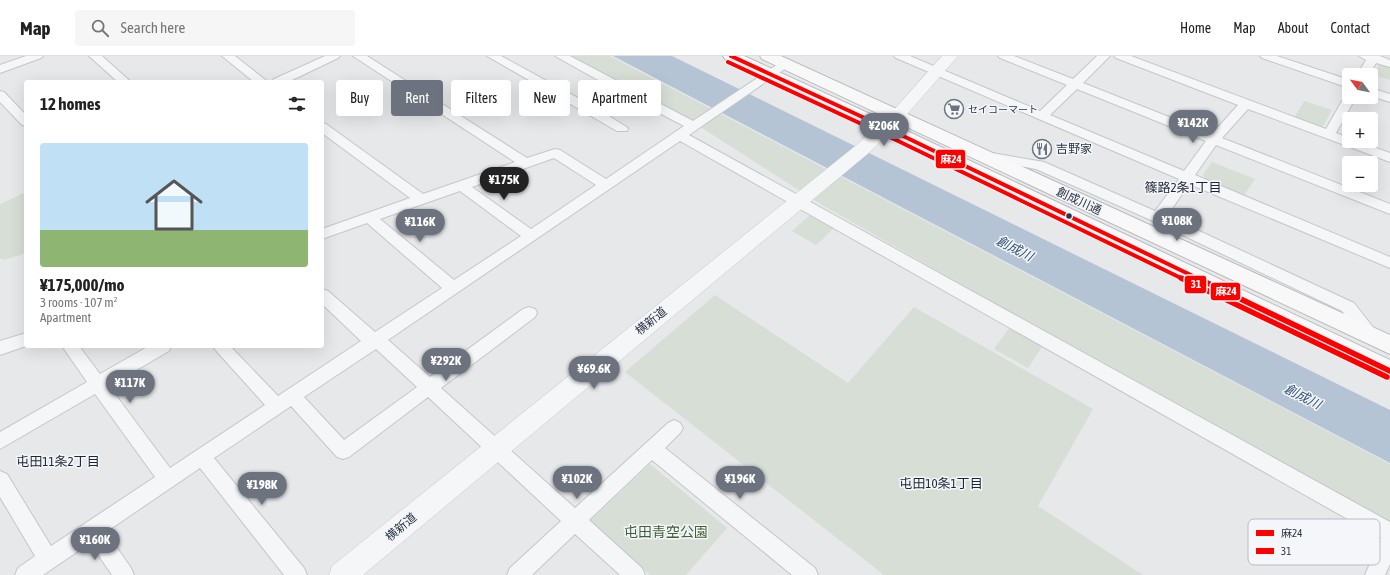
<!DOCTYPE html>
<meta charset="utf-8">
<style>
:root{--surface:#fff;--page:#f6f6f6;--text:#222;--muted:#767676;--line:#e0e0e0;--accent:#6c737f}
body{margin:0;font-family:"Asap Condensed","Noto Sans JP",sans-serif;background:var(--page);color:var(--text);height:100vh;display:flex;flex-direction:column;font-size:15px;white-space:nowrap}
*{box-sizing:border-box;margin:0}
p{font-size:13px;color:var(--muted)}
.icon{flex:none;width:22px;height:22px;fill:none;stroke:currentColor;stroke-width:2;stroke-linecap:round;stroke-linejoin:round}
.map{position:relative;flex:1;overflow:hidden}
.side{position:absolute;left:24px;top:24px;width:300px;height:268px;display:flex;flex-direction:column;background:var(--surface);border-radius:4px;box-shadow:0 4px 16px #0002}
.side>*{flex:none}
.guide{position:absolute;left:336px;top:24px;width:380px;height:36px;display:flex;gap:8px}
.needle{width:26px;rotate:302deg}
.controls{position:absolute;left:1342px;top:12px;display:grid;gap:8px}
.controls a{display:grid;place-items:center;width:36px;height:36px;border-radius:4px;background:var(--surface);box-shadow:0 4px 16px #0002;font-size:20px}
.price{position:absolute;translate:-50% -34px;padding:0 9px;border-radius:14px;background:var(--accent);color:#fff;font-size:13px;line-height:26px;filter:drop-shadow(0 1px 2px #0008)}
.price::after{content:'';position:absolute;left:50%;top:24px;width:12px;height:9px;margin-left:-6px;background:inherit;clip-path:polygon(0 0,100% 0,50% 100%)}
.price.selected{background:#222;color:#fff}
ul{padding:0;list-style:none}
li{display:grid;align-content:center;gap:8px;height:212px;padding:0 16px}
li span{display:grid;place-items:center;height:124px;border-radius:4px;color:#555}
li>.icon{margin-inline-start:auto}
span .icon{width:72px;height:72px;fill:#fffc;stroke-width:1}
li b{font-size:17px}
h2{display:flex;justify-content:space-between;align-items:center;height:48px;padding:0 16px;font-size:17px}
.pill{padding:0 14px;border-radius:4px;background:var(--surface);box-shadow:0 4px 16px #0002;font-size:14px;line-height:36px}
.pill.selected{background:var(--accent);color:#fff}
header{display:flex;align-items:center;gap:24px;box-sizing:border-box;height:56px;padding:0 20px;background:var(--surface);border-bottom:1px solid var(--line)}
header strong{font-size:19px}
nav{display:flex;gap:22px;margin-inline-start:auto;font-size:14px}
.search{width:280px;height:36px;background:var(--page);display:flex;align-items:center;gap:10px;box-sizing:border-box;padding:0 14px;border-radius:4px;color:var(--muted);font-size:15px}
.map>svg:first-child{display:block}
.green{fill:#d6ded6}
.water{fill:#b4c4d5}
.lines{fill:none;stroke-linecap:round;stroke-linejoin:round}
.minor-casing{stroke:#c4c6c8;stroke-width:2}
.tertiary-casing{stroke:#c4c6c8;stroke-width:1}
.trunk-casing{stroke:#b8bbbf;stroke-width:2}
.minor{fill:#f5f6f7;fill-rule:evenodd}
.tertiary{fill:#f5f6f7;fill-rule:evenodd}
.trunk{fill:#f8f8f8;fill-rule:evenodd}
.bus-1-far1-casing{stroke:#f4f6f9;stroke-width:6}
.bus-1-casing{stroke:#f4f6f9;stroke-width:8}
.bus-2-far1-casing{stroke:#f4f6f9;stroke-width:6}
.bus-2-casing{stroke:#f4f6f9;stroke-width:8}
.bus-1-far1{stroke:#f00;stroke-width:4}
.bus-1{stroke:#f00;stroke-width:5.5}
.bus-2-far1{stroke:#f00;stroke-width:4}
.bus-2{stroke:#f00;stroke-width:5.5}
.bus-dot{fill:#2b3445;stroke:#f4f6f9;stroke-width:1.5}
.labels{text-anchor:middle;stroke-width:3;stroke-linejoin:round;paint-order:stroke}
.far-poi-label{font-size:10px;fill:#2b3445;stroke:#f4f6f9;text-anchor:start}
.poi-label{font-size:12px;fill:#2b3445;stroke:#f4f6f9;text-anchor:start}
.street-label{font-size:12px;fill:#2b3445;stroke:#f4f6f9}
.neighbourhood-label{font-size:13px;fill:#1d2536;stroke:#f4f6f9}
.water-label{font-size:13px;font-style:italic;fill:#34527a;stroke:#f4f6f9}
.near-park-label{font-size:14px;fill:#3f6138;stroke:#f4f6f9}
.key{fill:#f4f6f9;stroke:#b8bcc3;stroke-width:1}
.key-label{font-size:11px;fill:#2b3445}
.line-badge{stroke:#f4f6f9;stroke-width:1.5}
.badge-label{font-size:11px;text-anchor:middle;font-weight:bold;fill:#fff}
</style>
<header>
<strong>Map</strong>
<div class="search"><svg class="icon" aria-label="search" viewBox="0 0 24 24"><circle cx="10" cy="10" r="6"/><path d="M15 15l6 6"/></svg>Search here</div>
<nav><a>Home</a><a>Map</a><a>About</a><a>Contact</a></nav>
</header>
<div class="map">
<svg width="1390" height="519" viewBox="0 0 1390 519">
<rect width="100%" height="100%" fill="#e6e8ea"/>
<path class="green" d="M569,0h41l780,408v60l-348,-194 -220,-125 -120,-77z
M1379,9l11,2v13l-17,-5z
M1304,45l28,9 -9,16 -5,1 -24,-9z
M1212,106l43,17 -11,16 -38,-16 -3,-4z
M26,136v61l-22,7 -4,-2v-54z
M810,159l24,13 -18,17 -24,-14z
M715,239l133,88 66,-76 179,102 -55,97 105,69h-259l-259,-203z
M1010,271l33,18 -15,23 -34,-19z
M650,408l77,64 -41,47h-36l-60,-54z"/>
<path class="water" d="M613,0h59l718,354v53z"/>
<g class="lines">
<g class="minor-casing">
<path id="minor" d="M26,0h17l-2,2 -41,15v-8z
M89,0h13l29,26h-13z
M222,0h13l33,26h-14z
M325,0h15l-2,2 -50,24h-16l2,-3z
M353,0h14l160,102 28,-9 5,1 46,29 78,-53 -61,-32 -25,15 30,19 -1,3h-10l-130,-75h14l88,48 25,-15 -59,-33h15l123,65 88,-59h8l2,2 -2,2 -100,69 701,387v42l-5,11h-20l16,-37 -701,-397 -292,199 42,37 93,-68 6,-2 6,2 2,4 -2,4 -94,71 134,120 93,-85 6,-3 6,3 3,5 -3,5 -15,15 150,120 3,7h-26l-140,-115 -63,60 53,48 3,7h-25l-45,-41 -43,41h-25l3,-7 51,-47 -133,-124 -79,60 -6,2 -6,-2 -46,-51 -77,52 90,110 3,7h-23l-84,-107 -94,64 25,36 3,7h-22l-22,-32 -47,32h-28l3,-7 17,-12 -35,-59v-26l7,3 44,72 104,-69 -60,-83 -95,55v-17l87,-50 -25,-36h17l21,28 49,-28h22l-2,5 -60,35 61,82 95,-63 -53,-59h18l48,50 83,-55 -39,-37v-15l6,2 47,41 67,-44 -75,-65 -45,16v-10l88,-31 -88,-65v-10l4,1 97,70 92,-32zM554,102l42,27 -65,44 -59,-42zM460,135l61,45 -67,44 -74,-61zM376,293l41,38 -73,53 -40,-43z
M894,0h16l130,55 27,-26 -67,-27 -2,-2h16l59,23 24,-23h13l-27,27 129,51 26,-29 -122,-47 -2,-2h17l195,73 20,-35h3v3h7l-20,36 13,5v3h8l33,12v9l-142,-53 -26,29 168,66v10l-174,-69 -21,30 195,82v11l-201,-84 -22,32 187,87 22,28 2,5 -2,5 -6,1 -6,-1 -22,-30 -189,-90 -117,-52 -55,-10 -2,-3 2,-3 5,-1 58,10 111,49 24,-32 -283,-121zM1077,33l129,52 -22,30 -134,-56z
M1260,0h17l72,24v8l-87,-30z
M1359,0h21l10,4v7l-14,-4 -7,12h-12l9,-15z
M1371,32l19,6v8l-19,-6z
M0,35l4,1 22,23v11l-4,-1 -22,-23z
M26,277v13l-26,9v-14z"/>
</g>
<g class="tertiary-casing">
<path id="tertiary" d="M942,0h16l-55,63 -32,32 -508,424h-34l3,-9 527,-423 32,-30z"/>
</g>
<g class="trunk-casing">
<path id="trunk" d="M723,0h21l161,74 485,230v20l-497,-242 -168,-79z
M760,0h21l609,279v19l-628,-295z"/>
</g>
<use href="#minor" class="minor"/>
<use href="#tertiary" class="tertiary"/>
<use href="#trunk" class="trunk"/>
<g class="bus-1-far1-casing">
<path id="bus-1-far1" d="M731,0l168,78 300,145"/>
</g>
<g class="bus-1-casing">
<path id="bus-1" d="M1197,222l193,93"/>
</g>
<g class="bus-2-far1-casing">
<path id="bus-2-far1" d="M728,6l168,78 287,139"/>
</g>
<g class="bus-2-casing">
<path id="bus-2" d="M1181,222l206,99"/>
</g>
<use href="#bus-1-far1" class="bus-1-far1"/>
<use href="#bus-1" class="bus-1"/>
<use href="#bus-2-far1" class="bus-2-far1"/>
<use href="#bus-2" class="bus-2"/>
</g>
<defs>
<g id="supermarket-ring" transform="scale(1)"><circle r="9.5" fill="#f4f6f9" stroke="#6c737f" stroke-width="1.5"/><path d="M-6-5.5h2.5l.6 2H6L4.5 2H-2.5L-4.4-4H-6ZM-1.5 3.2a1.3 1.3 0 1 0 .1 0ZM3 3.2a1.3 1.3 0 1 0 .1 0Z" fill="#6c737f"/></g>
<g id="restaurant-ring" transform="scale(1)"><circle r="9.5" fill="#f4f6f9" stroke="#6c737f" stroke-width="1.5"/><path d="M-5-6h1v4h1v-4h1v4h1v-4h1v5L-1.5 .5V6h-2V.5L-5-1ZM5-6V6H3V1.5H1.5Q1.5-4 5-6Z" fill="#6c737f"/></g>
</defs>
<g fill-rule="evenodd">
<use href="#supermarket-ring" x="954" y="53"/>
<use href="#restaurant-ring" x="1042" y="93"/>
</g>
<circle class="bus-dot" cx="1069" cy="160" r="3.5"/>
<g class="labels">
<g class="far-poi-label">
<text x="968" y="57">セイコーマート</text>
</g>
<g class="poi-label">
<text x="1056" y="97">吉野家</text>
</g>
<g class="street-label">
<text transform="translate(1079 145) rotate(25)" y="4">創成川通</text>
<text transform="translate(651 265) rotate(-39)" y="4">横新道</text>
<text transform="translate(401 471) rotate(-40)" y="4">横新道</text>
</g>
<g class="neighbourhood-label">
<text x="1183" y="136">篠路2条1丁目</text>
<text x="58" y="410">屯田11条2丁目</text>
<text x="941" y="432">屯田10条1丁目</text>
</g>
<g class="water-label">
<text transform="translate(1015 192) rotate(27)" y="5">創成川</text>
<text transform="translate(1303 340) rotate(27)" y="5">創成川</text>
</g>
<g class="near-park-label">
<text x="666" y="481">屯田青空公園</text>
</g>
</g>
<rect x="1248" y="463" width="132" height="46" rx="6" class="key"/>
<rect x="1256" y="474" width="18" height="6" fill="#f00"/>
<rect x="1256" y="492" width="18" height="6" fill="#f00"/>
<g class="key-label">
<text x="1281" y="481">麻24</text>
<text x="1281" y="499">31</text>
</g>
<g class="line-badge">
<rect x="935" y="93" width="31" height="20" rx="4" fill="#f00"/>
<rect x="1184" y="219" width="23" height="19" rx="4" fill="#f00"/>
<rect x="1210" y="226" width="31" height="19" rx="4" fill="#f00"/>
</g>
<g class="badge-label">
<text x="951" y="107">麻24</text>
<text x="1196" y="232">31</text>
<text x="1226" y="239">麻24</text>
</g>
</svg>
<div class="controls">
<a><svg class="needle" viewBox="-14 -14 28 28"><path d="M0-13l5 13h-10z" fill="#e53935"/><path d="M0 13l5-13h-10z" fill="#767676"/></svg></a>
<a>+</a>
<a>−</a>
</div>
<b class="price" style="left:1193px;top:88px">¥142K</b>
<b class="price" style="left:884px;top:91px">¥206K</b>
<b class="price selected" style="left:504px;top:145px">¥175K</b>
<b class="price" style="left:1177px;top:186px">¥108K</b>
<b class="price" style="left:420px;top:187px">¥116K</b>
<b class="price" style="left:446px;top:326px">¥292K</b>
<b class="price" style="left:594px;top:334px">¥69.6K</b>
<b class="price" style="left:130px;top:348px">¥117K</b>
<b class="price" style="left:577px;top:444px">¥102K</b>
<b class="price" style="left:740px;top:444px">¥196K</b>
<b class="price" style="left:262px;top:450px">¥198K</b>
<b class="price" style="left:95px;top:505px">¥160K</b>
<div class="guide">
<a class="pill">Buy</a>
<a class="pill selected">Rent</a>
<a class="pill">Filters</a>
<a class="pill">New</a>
<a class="pill">Apartment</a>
</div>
<section class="side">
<h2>12 homes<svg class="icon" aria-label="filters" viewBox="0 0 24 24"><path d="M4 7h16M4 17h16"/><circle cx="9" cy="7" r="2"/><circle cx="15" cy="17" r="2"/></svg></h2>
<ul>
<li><span style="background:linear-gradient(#bfe0f5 70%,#8fb573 0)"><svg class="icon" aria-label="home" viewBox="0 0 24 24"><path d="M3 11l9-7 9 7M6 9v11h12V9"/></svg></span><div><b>¥175,000/mo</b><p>3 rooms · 107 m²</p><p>Apartment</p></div></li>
</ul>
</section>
</div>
